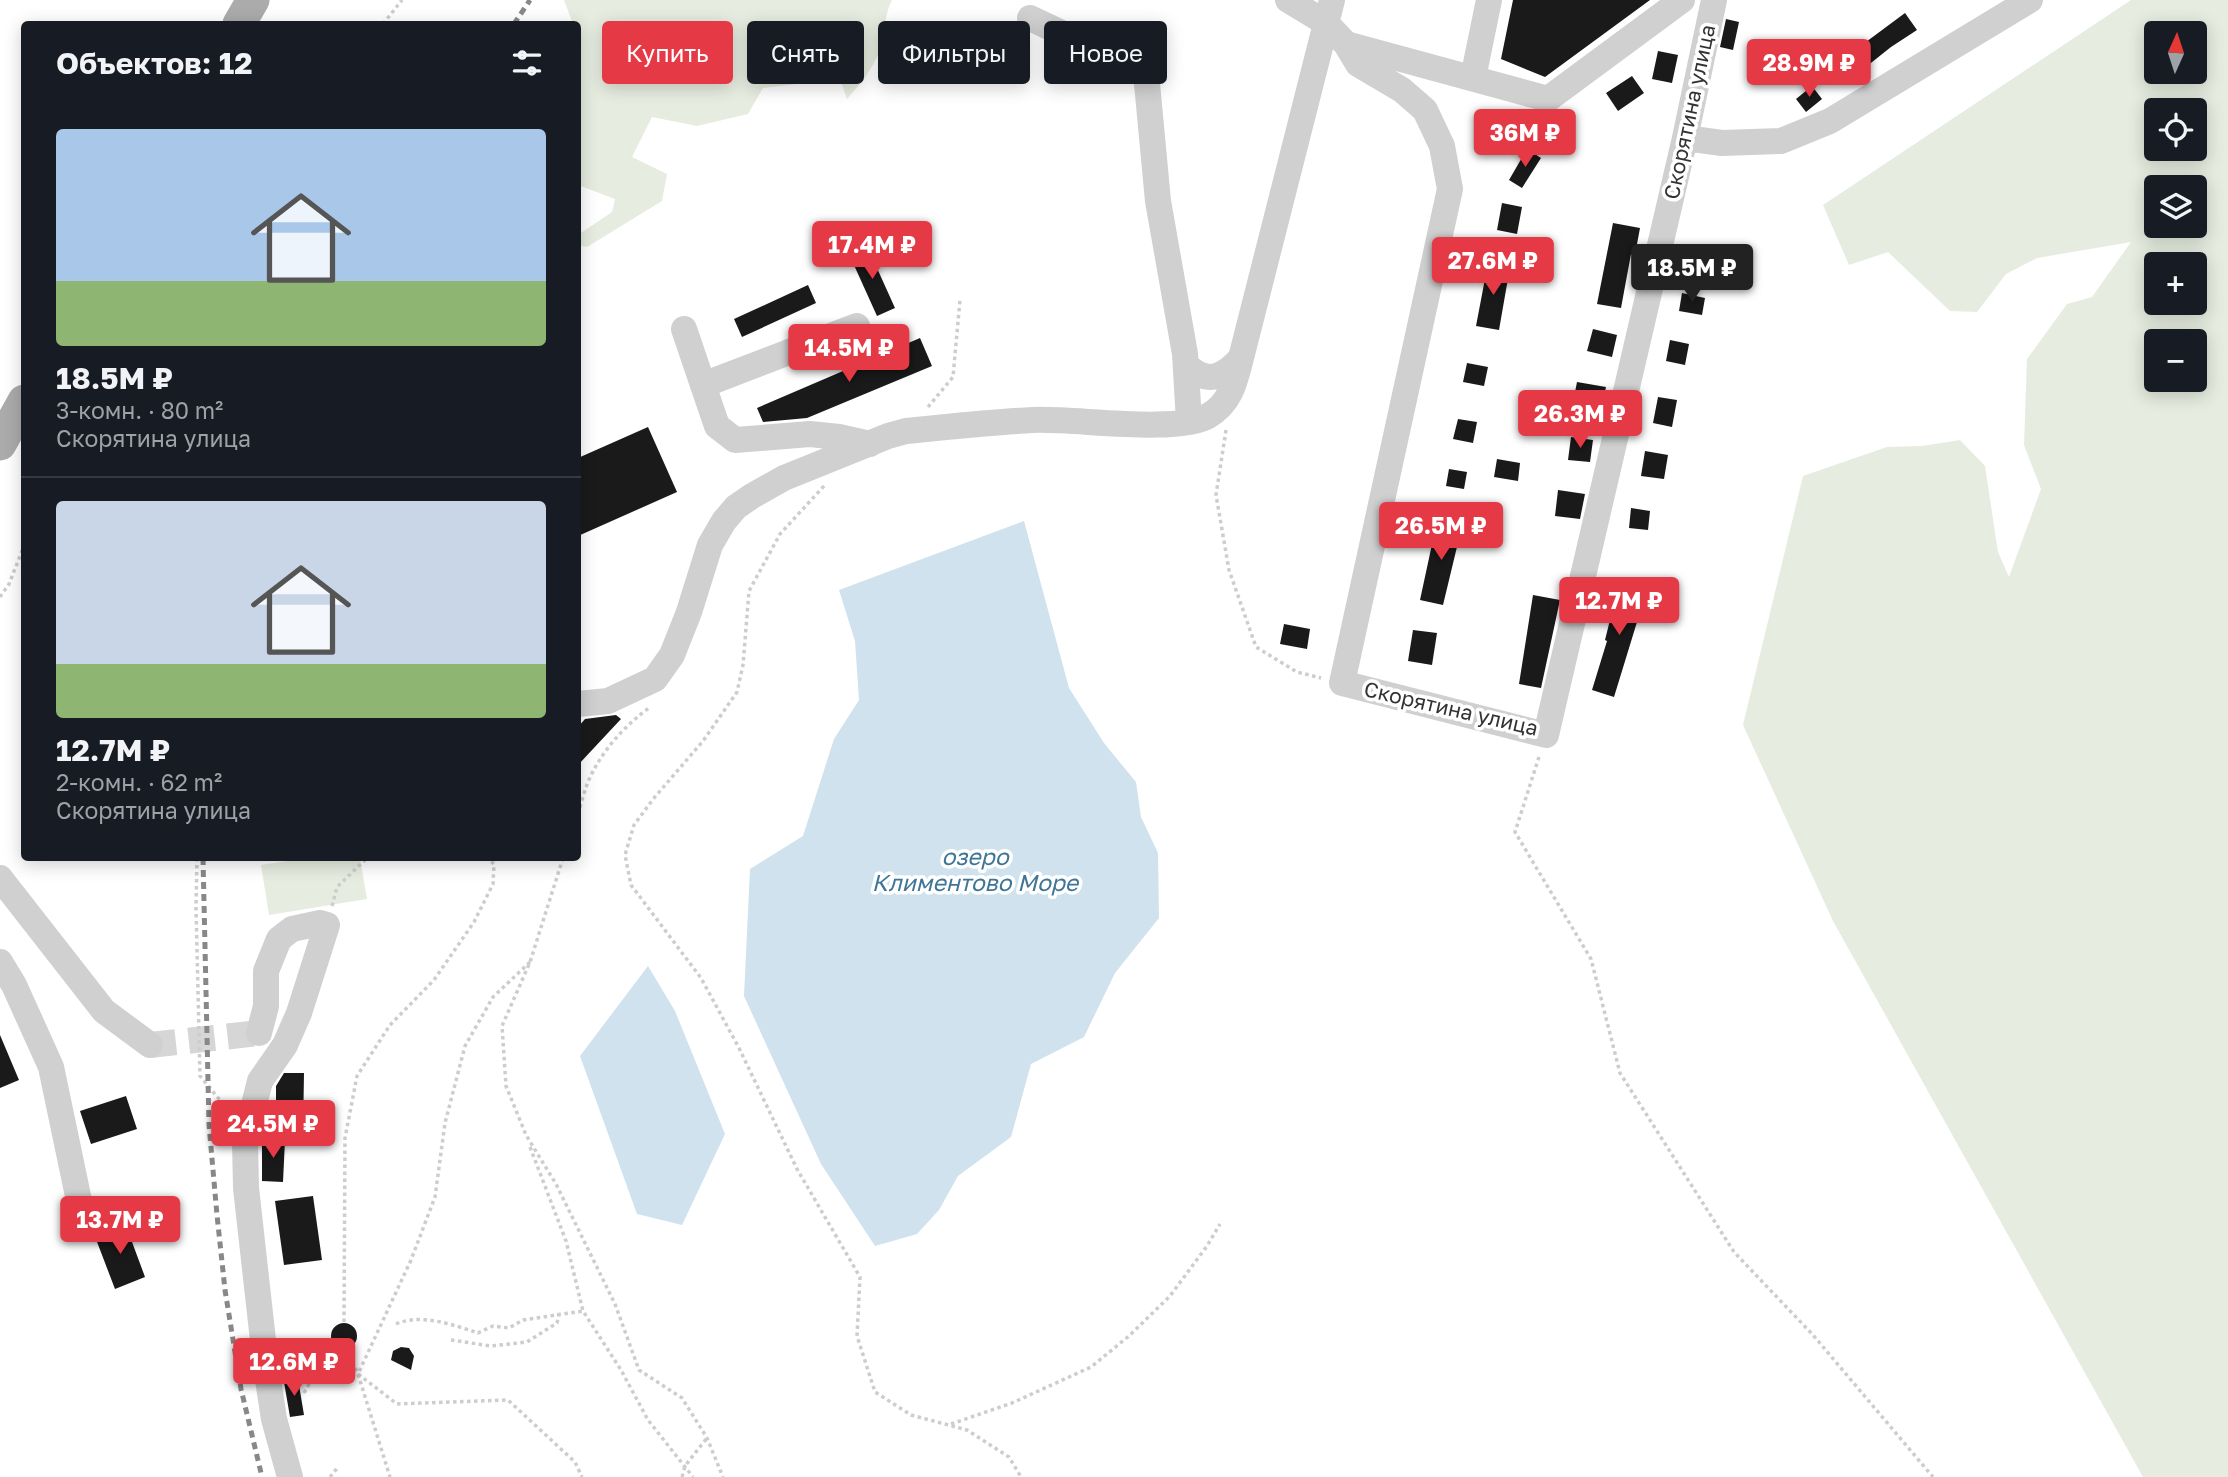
<!DOCTYPE html>
<html lang="ru">
<meta charset="utf-8">
<style>
:root{--surface:#171b24;--page:#20242c;--text:#f1f3f6;--muted:#9ea1a6;--line:#363941;--accent:#e63946}
body{margin:0;font-family:"Golos Text",sans-serif;background:var(--page);color:var(--text);height:100vh;display:flex;flex-direction:column;font-size:26px;white-space:nowrap}
*{box-sizing:border-box;margin:0}
p{font-size:23px;color:var(--muted)}
.icon{flex:none;width:38px;height:38px;fill:none;stroke:currentColor;stroke-width:2;stroke-linecap:round;stroke-linejoin:round}
.map{position:relative;flex:1;overflow:hidden}
.details{position:absolute;left:21px;top:21px;width:560px;height:840px;display:flex;flex-direction:column;background:var(--surface);border-radius:7px;box-shadow:0 4px 18px #0003}
.details>*{flex:none}
.top-card{position:absolute;left:602px;top:21px;width:665px;height:63px;display:flex;gap:14px}
.needle{width:46px;rotate:3deg}
.fabs{position:absolute;left:2144px;top:21px;display:grid;gap:14px}
.fabs a{display:grid;place-items:center;width:63px;height:63px;border-radius:7px;background:var(--surface);box-shadow:0 4px 18px #0003;font-size:35px}
.price{position:absolute;translate:-50% -60px;padding:0 16px;border-radius:7px;background:var(--accent);color:#fff;font-size:23px;line-height:46px;filter:drop-shadow(0 2px 4px #0008)}
.price::after{content:'';position:absolute;left:50%;top:42px;width:21px;height:16px;margin-left:-10px;background:inherit;clip-path:polygon(0 0,100% 0,50% 100%)}
.price.selected{background:#222;color:#fff}
ul{padding:0;list-style:none}
li{display:grid;align-content:center;gap:14px;height:371px;padding:0 35px}
li+li{border-top:2px solid var(--line)}
li span{display:grid;place-items:center;height:217px;border-radius:7px;color:#555}
li>.icon{margin-inline-start:auto}
span .icon{width:126px;height:126px;fill:#fffc;stroke-width:1}
li b{font-size:30px}
h2{display:flex;justify-content:space-between;align-items:center;height:84px;padding:0 35px;font-size:30px}
.pill{padding:0 24px;border-radius:7px;background:var(--surface);box-shadow:0 4px 18px #0003;font-size:24px;line-height:63px}
.pill.selected{background:var(--accent);color:#fff}
.map>svg:first-child{display:block}
.green{fill:#e6ecdf;fill-rule:evenodd}
.water{fill:#cfe2ee}
.building{fill:#1a1a1a}
.lines{fill:none;stroke-linecap:round;stroke-linejoin:round}
.minor-tunnel{stroke:#d6d6d6;stroke-width:26;stroke-dasharray:26 13;stroke-linecap:butt}
.path{stroke:#cdcdcd;stroke-width:3.5;stroke-dasharray:3.5 3.5;stroke-linecap:butt}
.minor{stroke:#d0d0d0;stroke-width:26}
.major{stroke:#ababab;stroke-width:33}
.rail{stroke:#888;stroke-width:5;stroke-dasharray:7 5;stroke-linecap:butt}
.labels{text-anchor:middle;stroke-width:7;stroke-linejoin:round;paint-order:stroke}
.street-label{font-size:21px;fill:#333;stroke:#fff}
.water-label{font-size:23px;font-style:italic;fill:#3f7597;stroke:#fff}
</style>
<div class="map">
<svg width="2228" height="1477" viewBox="0 0 2228 1477">
<rect width="100%" height="100%" fill="#fff"/>
<path class="green" d="M564,0h328c-7,13 -7,28 -10,43 -5,21 -21,40 -35,56l-7,-20 8,-35 -25,-9 -26,8 -1,41 -33,4 -15,26 -51,12 -45,-9 -20,40 35,17 -5,27 -75,46 -9,-2v-10l34,-23 3,-13 -37,-14v-161h-5z
M2131,0h97v1477h-85l-310,-556 -90,-196 60,-249 84,-29 35,-1 38,-6 25,26 13,86 11,25 32,-88 -17,-44 3,-86 40,-55 25,-7 39,-55 -94,16 -31,16 -29,38 -27,-1 -62,-59 -39,13 -26,-60zM2156,33h38v39h-38zM2156,110h38v39h-38zM2156,187h38v39h-38zM2156,264h38v39h-38zM2156,341h38v39h-38z
M308,858h52l7,41 -98,16 -8,-50z"/>
<path class="water" d="M1024,521l45,167 35,55 32,39 5,35 17,36 1,65 -44,55 -31,64 -53,27 -20,73 -53,39 -19,34 -22,24 -42,12 -54,-82 -77,-168 6,-127 53,-33 31,-97 25,-39 -4,-59 -16,-51z
M648,966l27,45 50,123 -43,91 -45,-11 -57,-158z"/>
<path class="building" d="M1513,0h137l-105,77 -44,-18z
M1905,13l12,17 -26,17 -39,31 -13,-16z
M1726,19l13,3 -6,28 -13,-3z
M1658,51l20,4 -6,28 -20,-4z
M1632,76l12,17 -26,18 -12,-18z
M1812,86l10,13 -16,13 -10,-13z
M1527,149l14,9 -19,30 -13,-8z
M1502,203l20,4 -5,27 -20,-4z
M1613,223l27,5 -5,27 -4,-1 -10,54 -24,-4z
M867,246l28,62 -18,8 -28,-62z
M1488,263l22,4 -11,63 -23,-4z
M808,285l8,18 -74,34 -8,-18z
M1682,293l23,5 -3,17 -23,-4z
M1593,329l24,6 -5,22 -25,-6z
M920,338l12,28 -125,52 -44,4 -6,-14z
M1670,340l19,4 -4,21 -19,-4z
M1467,363l21,4 -4,19 -21,-4z
M1577,382l29,5 -4,19 -29,-4z
M1658,397l19,3 -5,27 -19,-4z
M1458,419l19,3 -4,21 -20,-4z
M648,427l29,65 -99,44v-78z
M1571,437l22,3 -3,22 -22,-2z
M1645,451l23,4 -4,24 -23,-3z
M1497,459l23,4 -2,18 -24,-4z
M1449,469l18,3 -3,17 -18,-3z
M1558,490l27,4 -5,25 -25,-3z
M1631,508l19,3 -2,19 -19,-2z
M1437,521l25,5 -19,79 -23,-5z
M1620,580l23,5 -7,37h1l-23,75 -22,-7 15,-49 -2,-1z
M1533,595l27,5 -19,88 -22,-4z
M1284,624l26,5 -3,20 -27,-5z
M1413,630l24,3 -5,32 -24,-4z
M616,715l5,4 -43,46v-38l7,-8z
M0,1035l19,45 -19,8z
M284,1073h20l-1,60h-27v-47z
M126,1096l11,33 -46,15 -11,-33z
M262,1139l23,1 -2,42 -21,-1z
M313,1196l9,64 -38,5 -9,-64z
M125,1223l20,54 -30,12 -21,-55z
M331 1336a13 13 0 1 1 26 0a13 13 0 1 1-26 0Z
M401,1347l8,1 5,8 -3,14 -20,-10 2,-9z
M298,1379l6,36 -14,2 -6,-35z"/>
<g class="lines">
<path class="minor-tunnel" d="M150,1045l109,-12"/>
<path class="path" d="M383,24l19,-24
M928,407l25,-30 7,-77
M1226,430l-10,65 13,75 27,77 41,25 24,6
M824,486l-44,48 -31,57 -6,74 -6,27 -34,49 -49,57 -20,27 -9,30 6,30 70,93 38,70 58,121 63,108 -3,59 18,56 36,23 56,15 42,27 12,20
M0,597l9,-13 15,-38
M1539,757l-24,75 76,127 29,114 114,179 79,83 120,142
M578,814c3,-10 6,-22 10,-32 12,-29 36,-56 61,-74
M197,858l-1,49 4,169 29,35
M563,858l-33,104 -28,64 4,60 20,49 30,49 59,120 24,66 43,28 25,40 16,39
M332,906l5,-19 30,-29
M530,962l-37,35 -28,49 -20,77 -10,74 -24,63 -53,114 39,30 111,-4 67,62 7,15
M530,1147l36,94 17,70 38,59 27,50 45,57
M344,1322l1,-184 12,-62 33,-51 44,-45 40,-58 19,-38 1,-20 -7,-6
M396,1324c25,-11 58,1 82,9l15,-7 16,2 14,-8 60,-9
M451,1340l40,6 36,-4 30,-19 2,-10
M346,1349l12,25 32,103
M304,1393l13,-23h19l14,-9
M951,1424l61,-21 79,-36 38,-31 41,-40 37,-50 13,-22
M330,1477l8,-10
M682,1477l3,-11 22,-28"/>
<path class="minor" d="M1288,0l38,23 20,21 202,55 134,-99
M1030,18l116,55 12,128 27,153 4,68
M1346,44l12,20 44,26 23,20 17,36 8,43 -108,494 204,52 139,-597 29,-138
M1473,78l16,-78
M1685,138l37,5 59,-2 49,-20 200,-121
M857,326l-154,59 14,41 18,14 75,-6 29,3 31,7
M684,329l19,56
M1186,365c21,20 37,13 55,-7
M578,704l30,-3 47,-22 17,-24 17,-43 21,-67 14,-24 12,-14 16,-11 32,-18 104,-42 18,-5c42,-4 85,-9 127,-11 42,-2 142,14 175,-4 23,-13 27,-35 33,-58l91,-358
M0,878l104,133 46,34
M0,962l14,23 37,82 31,148
M259,1033l7,-27v-35l13,-32 13,-10 28,-6 7,2 -28,88 -14,32 -25,36 -15,60 1,47 20,179 8,52 16,58"/>
<path class="major" d="M239,24l14,-24
M0,444l24,-43"/>
<path class="rail" d="M514,24l16,-24
M203,858l6,267 8,90 8,75 16,99 21,88"/>
</g>
<g class="labels">
<g class="street-label">
<text transform="translate(1690 112) rotate(-78)" y="7">Скорятина улица</text>
<text transform="translate(1451 709) rotate(13)" y="7">Скорятина улица</text>
</g>
<g class="water-label">
<text x="975" y="865">озеро<tspan x="975" dy="26">Климентово Море</tspan></text>
</g>
</g>
</svg>
<div class="fabs">
<a><svg class="needle" viewBox="-14 -14 28 28"><path d="M0-13l5 13h-10z" fill="#e53935"/><path d="M0 13l5-13h-10z" fill="#9ea1a6"/></svg></a>
<a><svg class="icon" aria-label="locate" viewBox="0 0 24 24"><circle cx="12" cy="12" r="6"/><path d="M12 2v4M12 18v4M2 12h4M18 12h4"/></svg></a>
<a><svg class="icon" aria-label="layers" viewBox="0 0 24 24"><path d="M12 4l9 5-9 5-9-5zM3 14l9 5 9-5"/></svg></a>
<a>+</a>
<a>−</a>
</div>
<b class="price" style="left:1809px;top:99px">28.9M ₽</b>
<b class="price" style="left:1525px;top:169px">36M ₽</b>
<b class="price" style="left:872px;top:281px">17.4M ₽</b>
<b class="price" style="left:1493px;top:297px">27.6M ₽</b>
<b class="price selected" style="left:1692px;top:304px">18.5M ₽</b>
<b class="price" style="left:849px;top:384px">14.5M ₽</b>
<b class="price" style="left:1580px;top:450px">26.3M ₽</b>
<b class="price" style="left:1441px;top:562px">26.5M ₽</b>
<b class="price" style="left:1619px;top:637px">12.7M ₽</b>
<b class="price" style="left:273px;top:1160px">24.5M ₽</b>
<b class="price" style="left:120px;top:1256px">13.7M ₽</b>
<b class="price" style="left:294px;top:1398px">12.6M ₽</b>
<div class="top-card">
<a class="pill selected">Купить</a>
<a class="pill">Снять</a>
<a class="pill">Фильтры</a>
<a class="pill">Новое</a>
</div>
<section class="details">
<h2>Объектов: 12<svg class="icon" aria-label="filters" viewBox="0 0 24 24"><path d="M4 7h16M4 17h16"/><circle cx="9" cy="7" r="2"/><circle cx="15" cy="17" r="2"/></svg></h2>
<ul>
<li><span style="background:linear-gradient(#a9c7e8 70%,#8fb573 0)"><svg class="icon" aria-label="home" viewBox="0 0 24 24"><path d="M3 11l9-7 9 7M6 9v11h12V9"/></svg></span><div><b>18.5M ₽</b><p>3-комн. · 80 m²</p><p>Скорятина улица</p></div></li>
<li><span style="background:linear-gradient(#c9d6e8 75%,#8fb573 0)"><svg class="icon" aria-label="home" viewBox="0 0 24 24"><path d="M3 11l9-7 9 7M6 9v11h12V9"/></svg></span><div><b>12.7M ₽</b><p>2-комн. · 62 m²</p><p>Скорятина улица</p></div></li>
</ul>
</section>
</div>
